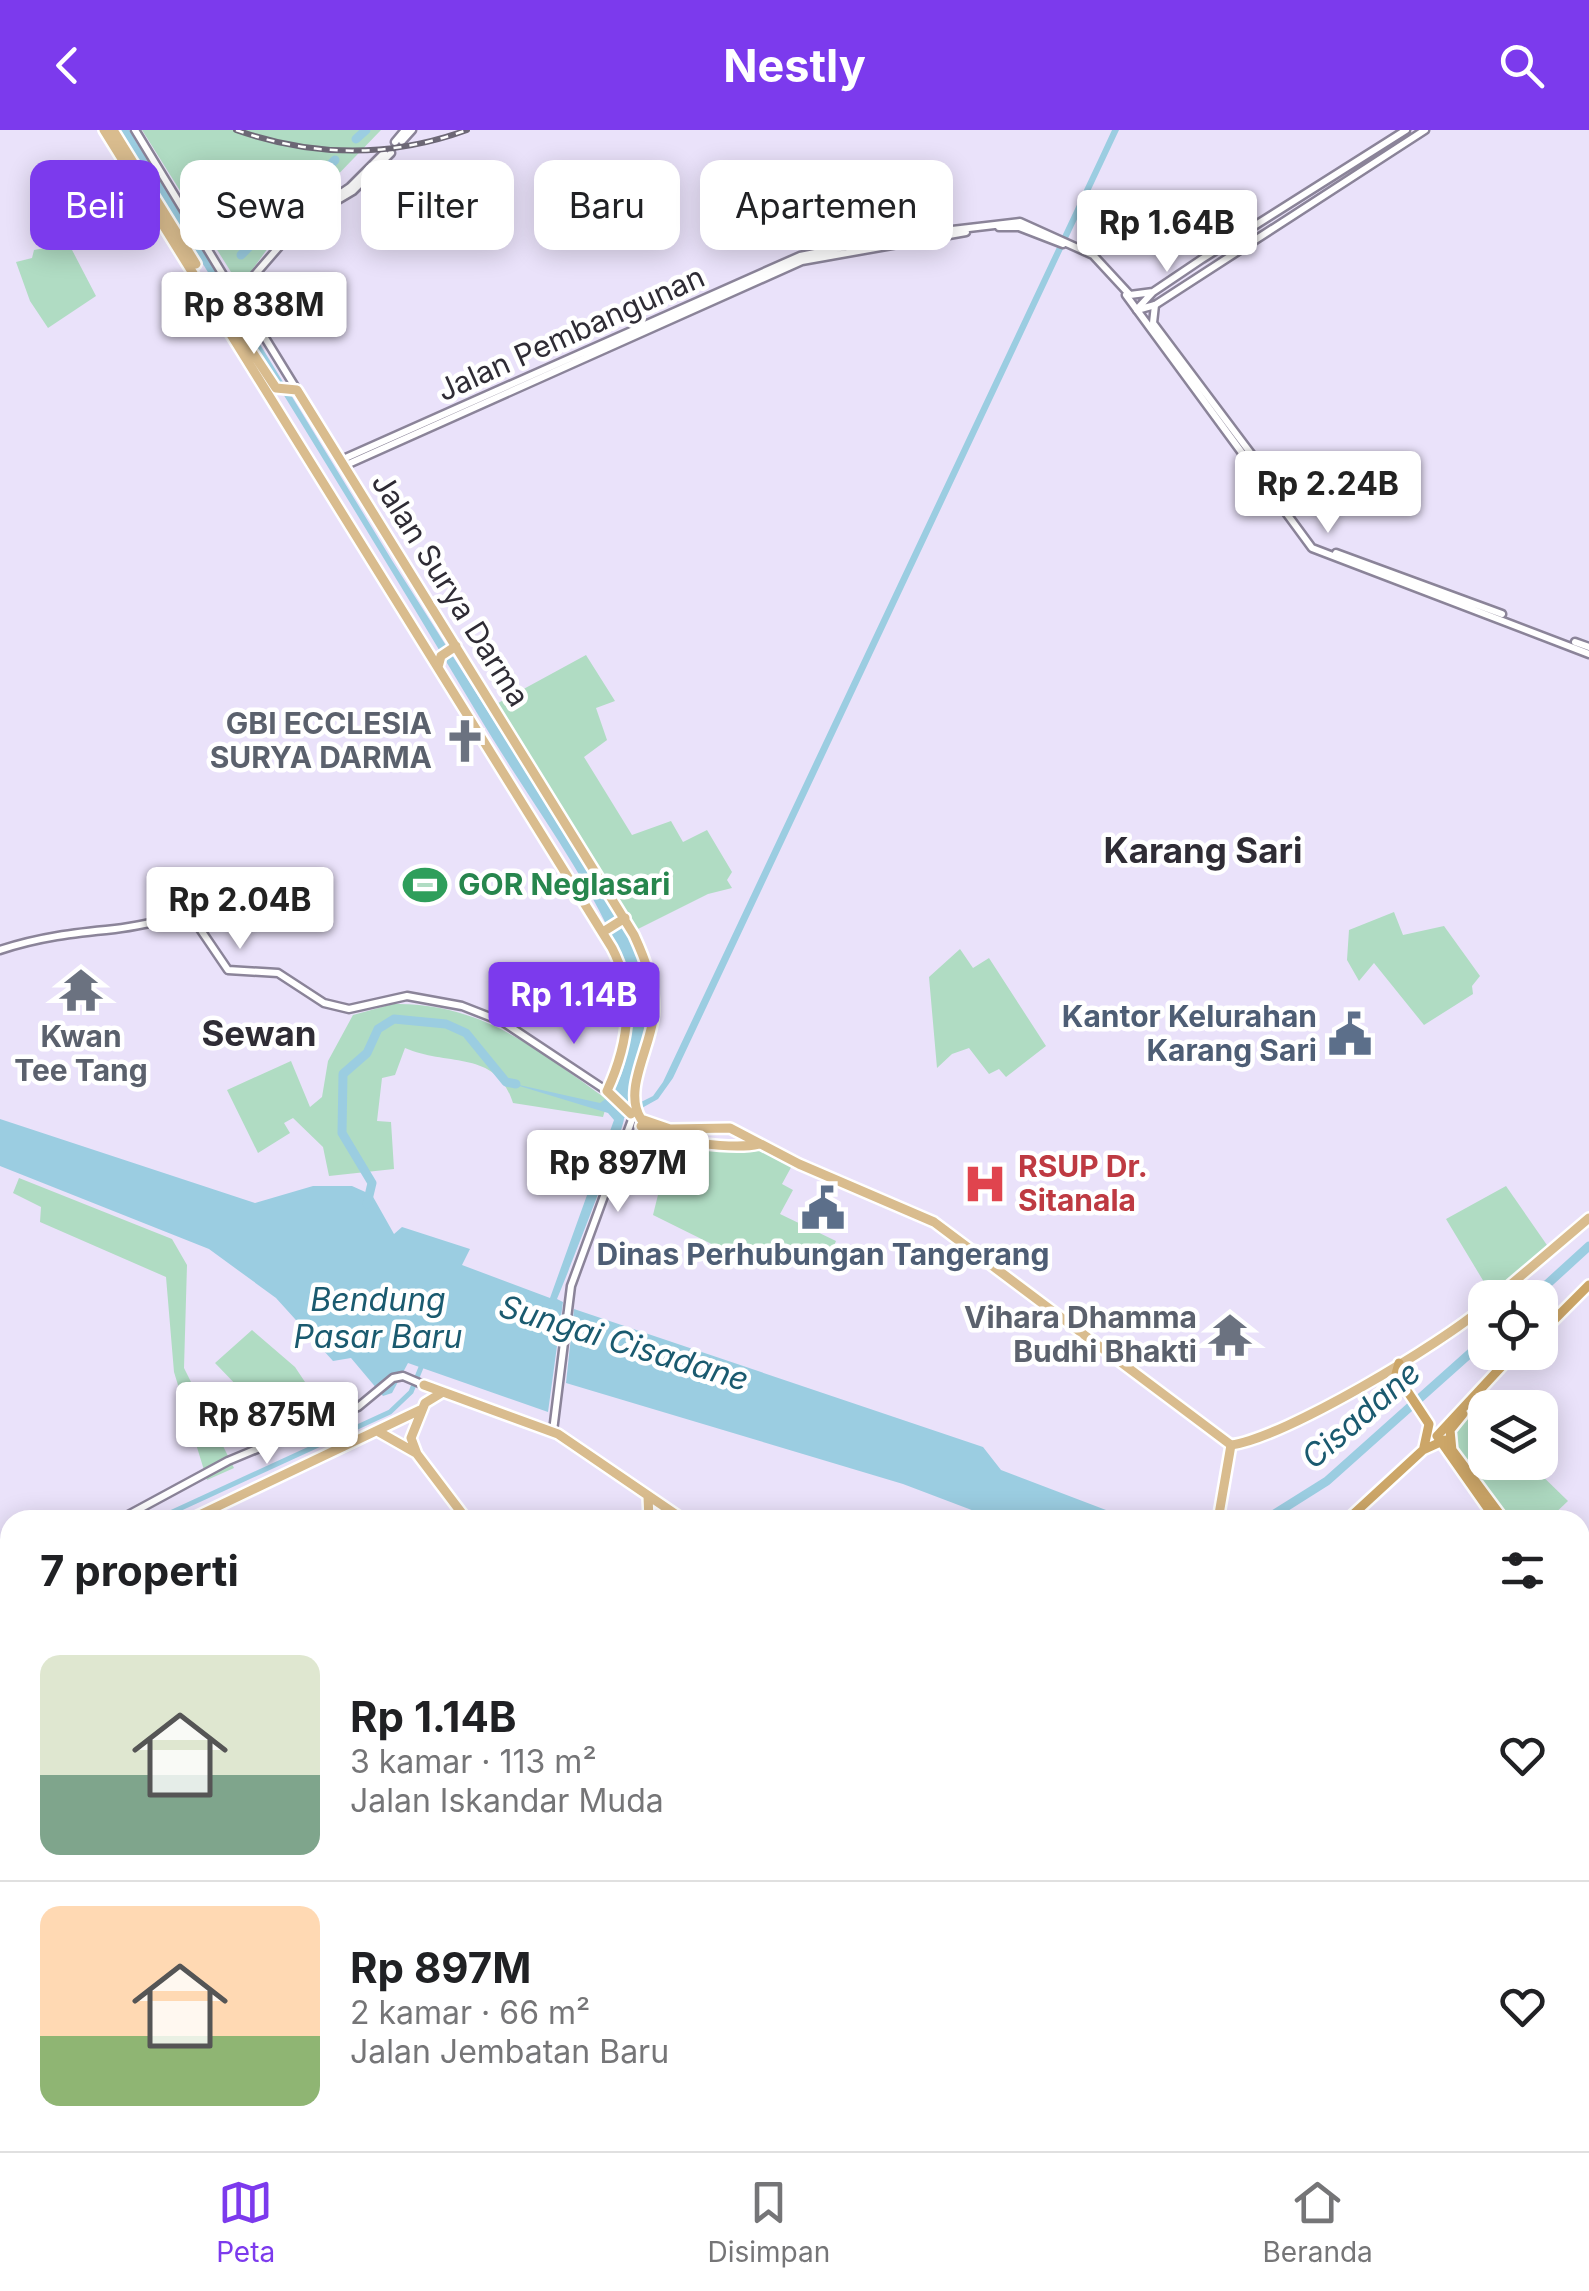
<!DOCTYPE html>
<html lang="id">
<meta charset="utf-8">
<style>
:root{--surface:#fff;--page:#f6f6f6;--text:#202124;--muted:#757577;--line:#e0e0e0;--accent:#7c3aed}
body{margin:0;font-family:Inter,sans-serif;background:var(--page);color:var(--text);height:100vh;display:flex;flex-direction:column;font-size:38px;white-space:nowrap}
*{box-sizing:border-box;margin:0}
p{font-size:32px;color:var(--muted)}
.icon{flex:none;width:55px;height:55px;fill:none;stroke:currentColor;stroke-width:2;stroke-linecap:round;stroke-linejoin:round}
.map{position:relative;flex:1;overflow:hidden}
.panel{position:absolute;left:0px;top:1380px;width:1590px;height:642px;display:flex;flex-direction:column;background:var(--surface);border-radius:30px 30px 0 0;box-shadow:0 5px 25px #0003}
.panel>*{flex:none}
.guide{position:absolute;left:30px;top:30px;width:1000px;height:90px;display:flex;gap:20px}
.tools{position:absolute;left:1468px;top:1150px;display:grid;gap:20px}
.tools a{display:grid;place-items:center;width:90px;height:90px;border-radius:20px;background:var(--surface);box-shadow:0 5px 25px #0003;font-size:50px}
.price{position:absolute;translate:-50% -85px;padding:0 22px;border-radius:10px;background:#fff;color:#222;font-size:32px;line-height:65px;filter:drop-shadow(0 2px 5px #0008)}
.price::after{content:'';position:absolute;left:50%;top:60px;width:30px;height:22px;margin-left:-15px;background:inherit;clip-path:polygon(0 0,100% 0,50% 100%)}
.price.on{background:var(--accent);color:#fff}
ul{padding:0;list-style:none}
li{display:flex;align-items:center;gap:30px;height:250px;padding:0 40px}
li+li{border-top:2px solid var(--line)}
li span{display:grid;place-items:center;flex:none;width:280px;height:200px;border-radius:20px;color:#555}
li>.icon{margin-inline-start:auto}
span .icon{width:120px;height:120px;fill:#fffc;stroke-width:1}
li b{font-size:42px}
h2{display:flex;justify-content:space-between;align-items:center;height:120px;padding:0 40px;font-size:42px}
.chip{padding:0 35px;border-radius:20px;background:var(--surface);box-shadow:0 5px 25px #0003;font-size:35px;line-height:90px}
.chip.on{background:var(--accent);color:#fff}
header{display:flex;justify-content:space-between;align-items:center;height:130px;padding:0 40px;background:var(--accent);color:#fff;font-size:45px;font-weight:700}
.menu{display:flex;justify-content:space-around;align-items:center;height:140px;border-top:2px solid var(--line);background:var(--surface);font-size:28px;color:var(--muted)}
.menu a{display:grid;justify-items:center;gap:5px}
.menu .on{color:var(--accent)}
.map>svg:first-child{display:block}
.green{fill:#b0dcc3}
.water{fill:#9bcde1}
.lines{fill:none;stroke-linecap:round;stroke-linejoin:round}
.stream{stroke:#9bcde1;stroke-width:2.5}
.canal{stroke:#9bcde1;stroke-width:5}
.river{stroke:#9bcde1;stroke-width:9}
.tertiary-casing{stroke:#8b8499;stroke-width:11}
.secondary-casing{stroke:#8b8499;stroke-width:11}
.primary-casing{stroke:#fff;stroke-width:14}
.trunk-casing{stroke:#fff;stroke-width:14}
.tertiary{stroke:#fff;stroke-width:6}
.secondary{stroke:#fff;stroke-width:6}
.primary{stroke:#d9bc8e;stroke-width:9}
.trunk{stroke:#cca668;stroke-width:9}
.rail-casing{stroke:#6d6876;stroke-width:6}
.rail{stroke:#fff;stroke-width:2.5;stroke-dasharray:8;stroke-linecap:butt}
.labels{text-anchor:middle;stroke-width:9;stroke-linejoin:round;paint-order:stroke}
.street-label{font-size:30px;fill:#2f2c35;stroke:#fff}
.worship-label{font-size:30px;font-weight:bold;fill:#5b616d;stroke:#fff;text-anchor:end}
.leisure-label{font-size:30px;font-weight:bold;fill:#27864d;stroke:#fff;text-anchor:start}
.service-label{font-size:30px;font-weight:bold;fill:#4e5e75;stroke:#fff;text-anchor:end}
.health-label{font-size:30px;font-weight:bold;fill:#be3a42;stroke:#fff;text-anchor:start}
.water-label{font-size:32px;font-style:italic;fill:#1a5a6f;stroke:#fff}
.quarter-label{font-size:35px;font-weight:bold;fill:#2f2c35;stroke:#fff}
</style>
<header><svg class="icon" aria-label="back" viewBox="0 0 24 24"><path d="M15 5l-7 7 7 7"/></svg>Nestly<svg class="icon" aria-label="search" viewBox="0 0 24 24"><circle cx="10" cy="10" r="6"/><path d="M15 15l6 6"/></svg></header>
<div class="map">
<svg width="1589" height="2021" viewBox="0 0 1589 2021">
<rect width="100%" height="100%" fill="#eae2fa"/>
<path class="green" d="M142,0h239l-110,114 -22,30 -13,6z
M50,117l21,1 25,48 -48,32 -18,-27 -14,-39 16,-4 2,-8z
M586,525l29,46 -19,7 11,32 -23,17 48,78 39,-14 12,21 24,-12 25,42 -5,8 5,8 -24,6 -76,38 -143,-224z
M418,740l24,12 -10,19 -24,-13z
M1394,782l9,23 41,-9 36,50 -8,10 1,8 -49,31 -50,-62 -15,18 -12,-21 2,-30z
M960,819l13,19 16,-10 57,88 -40,31 -7,-8 -10,5 -20,-26 -17,6 -15,14 -8,-91z
M393,874c89,-2 146,47 215,96l-5,17 -90,-14c-17,-54 -65,-36 -108,-55l-10,27 -13,3 -5,43 14,1 3,47 -65,7 -6,-29 -30,-29 -9,5 6,10 -32,20 -31,-63 64,-29 19,46 12,-10 6,-36 25,-46z
M672,1008l87,6 35,18 -12,22 11,6 -13,24 56,27 -5,12 -10,1 -2,9 -59,5 -107,-53z
M19,1048l153,61 15,26 -3,103 50,100 -27,12 -33,-108 -8,-95 -126,-55 1,-15 -28,-14z
M1506,1056l43,62 -56,49 -47,-78z
M252,1200l43,37 12,18 -39,33 -53,-55z
M1476,1280l9,9v43l44,1 39,38 -20,19h-39l-51,-70 -1,-20z"/>
<path class="water" d="M120,0h9l264,432 237,373c12,34 25,65 18,103 -4,23 -23,45 -17,69l22,-11 10,-14 436,-924 13,-28h7l-446,948 -15,21 -34,19c1,10 -58,160 -67,181l6,3 -15,110 -140,-49 -16,30 -9,3 -32,-38 -18,3 -57,-63 -67,-49 -209,-83v-47l255,84 58,-17h39l20,9 22,39 8,-7 68,22 -8,16 88,33 64,-178 -6,-7 -102,-31 94,21c39,-24 34,-119 17,-156 -37,-83 -94,-156 -140,-234 -117,-196 -237,-389 -357,-583z
M574,1179l409,138 18,23 105,40 27,2 6,8h-141l-95,-36 -337,-101z
M944,2013h96l8,8h-97z"/>
<g class="lines">
<path class="stream" d="M1580,1582l9,-1
M1580,1857l9,21"/>
<path class="canal" d="M155,1390l235,-108 21,-20 13,-32
M0,1468l10,-6"/>
<path class="river" d="M356,9l10,-9
M241,125l94,-95
M367,1074l5,-21 -30,-50 1,-59 24,-21 11,-24 16,-10 52,5 20,9 40,49 10,2
M1532,1168l57,-52
M1265,1390l62,-39 158,-141"/>
<g class="tertiary-casing">
<path id="tertiary" d="M135,0l93,153 8,4 9,-4
M1155,175l-2,18 99,132
M1137,180l175,238 277,106
M1336,423l166,61
M1575,512l14,5
M0,820c39,-13 74,-17 115,-21 27,-3 50,-11 77,-12l36,53 50,3 46,30 25,6 58,-13 55,10 41,16 104,69
M553,1301l18,-145 62,-169
M119,1390l109,-59 130,-54 35,-29 10,-2 21,9
M0,1452l10,-5
M1580,1936l9,15
M1058,2012l8,9
M1373,2012l4,9"/>
</g>
<g class="secondary-casing">
<path id="secondary" d="M402,11l10,-11
M395,12l10,-12
M316,83l37,-22 38,-38
M999,97h20l44,17
M1126,165l11,15
M1138,178l15,-16 49,-33 204,-129
M1137,180l18,-5 270,-175
M297,260l-59,-96 66,-76 46,-31 34,-34
M341,330l459,-204 101,-20 119,-14 73,33 37,40 23,-3
M344,336l458,-205 164,-29
M1580,1593l9,-2
M918,2012l7,9"/>
</g>
<g class="primary-casing">
<path id="primary" d="M104,0l508,818c24,46 16,97 -5,143l24,23
M113,0l83,134
M233,193l43,65
M276,258l21,2 337,545c11,24 21,50 20,77 -2,34 -32,78 -13,107l29,10 60,-1 69,36 135,58 297,223
M438,537l3,-11 15,-10
M606,800l19,-12
M641,996c21,15 93,24 118,18
M1495,1168l94,-80
M424,1255l134,49 126,86
M443,1262l-18,11 -14,35 6,16 50,66
M379,1302l37,21
M1231,1315c55,-8 210,-101 254,-139
M648,1366l1,24
M189,1390l231,-110
M1218,1390l13,-75
M0,1486l10,-6
M682,2015l11,-1 10,6"/>
</g>
<g class="trunk-casing">
<path id="trunk" d="M1540,1204l49,-49
M1399,1233l-3,11 33,50 -5,23
M1449,1316l55,74
M1452,1321l-2,-21 13,-16
M1347,1390l76,-70 22,-10
M1496,1390l-59,-84 78,-84
M1580,1493l9,12
M1580,1503l9,12
M1580,1573l9,-2
M701,2012l2,9
M1190,2021v-9"/>
</g>
<use href="#tertiary" class="tertiary"/>
<use href="#secondary" class="secondary"/>
<use href="#primary" class="primary"/>
<use href="#trunk" class="trunk"/>
<g class="rail-casing">
<path id="rail" d="M236,0c77,27 154,28 231,0"/>
</g>
<use href="#rail" class="rail"/>
</g>
<defs>
<g id="church-bare" transform="scale(3.45)"><path d="M-1.2-6h2.4v3.5h3.3v2.4h-3.3V6h-2.4V-.1h-3.3v-2.4h3.3Z" fill="#6b7280" stroke="#fff" stroke-width="2.5" paint-order="stroke"/></g>
<g id="stadium-bare" transform="scale(3.45)"><path d="M0-5a6.5 5 0 1 0 0 10a6.5 5 0 1 0 0-10ZM-3.5-1.8h7v3.6h-7Z" fill="#2e9e5b" stroke="#fff" stroke-width="2.5" paint-order="stroke"/></g>
<g id="temple-bare" transform="scale(3.45)"><path d="M0-6L5-2H3V0L6.5 2.5H4V6H1.5V3h-3V6H-4V2.5H-6.5L-3 0V-2H-5Z" fill="#6b7280" stroke="#fff" stroke-width="2.5" paint-order="stroke"/></g>
<g id="civic-bare" transform="scale(3.45)"><path d="M-.6-6.5H3V-4.5H.6V-3L4-1V1h2V6H-6V1h2V-1L-.6-3ZM-1.2 2.5V6h2.4V2.5Z" fill="#5c6f8a" stroke="#fff" stroke-width="2.5" paint-order="stroke"/></g>
<g id="hospital-bare" transform="scale(3.45)"><path d="M-5-5h3v3.5h4V-5h3V5h-3V1.5h-4V5h-3Z" fill="#e0444e" stroke="#fff" stroke-width="2.5" paint-order="stroke"/></g>
</defs>
<g fill-rule="evenodd">
<use href="#church-bare" x="465" y="611"/>
<use href="#stadium-bare" x="425" y="755"/>
<use href="#temple-bare" x="81" y="860"/>
<use href="#civic-bare" x="1350" y="904"/>
<use href="#hospital-bare" x="985" y="1054"/>
<use href="#civic-bare" x="823" y="1078"/>
<use href="#temple-bare" x="1230" y="1205"/>
</g>
<g class="labels">
<g class="street-label">
<text transform="translate(571 204) rotate(-24)" y="10">Jalan Pembangunan</text>
<text transform="translate(450 460) rotate(58)" y="10">Jalan Surya Darma</text>
</g>
<g class="worship-label">
<text x="432" y="604">GBI ECCLESIA<tspan x="432" dy="34">SURYA DARMA</tspan></text>
<text x="81" y="917" text-anchor="middle">Kwan<tspan x="81" dy="34">Tee Tang</tspan></text>
<text x="1197" y="1198">Vihara Dhamma<tspan x="1197" dy="34">Budhi Bhakti</tspan></text>
</g>
<g class="leisure-label">
<text x="458" y="765">GOR Neglasari</text>
</g>
<g class="service-label">
<text x="1317" y="897">Kantor Kelurahan<tspan x="1317" dy="34">Karang Sari</tspan></text>
<text x="823" y="1135" text-anchor="middle">Dinas Perhubungan Tangerang</text>
</g>
<g class="health-label">
<text x="1018" y="1047">RSUP Dr.<tspan x="1018" dy="34">Sitanala</tspan></text>
</g>
<g class="water-label">
<text x="378" y="1181">Bendung<tspan x="378" dy="37">Pasar Baru</tspan></text>
<text transform="translate(624 1213) rotate(17)" y="11">Sungai Cisadane</text>
<text transform="translate(1361 1285) rotate(-41)" y="11">Cisadane</text>
</g>
<g class="quarter-label">
<text x="1203" y="733">Karang Sari</text>
<text x="259" y="916">Sewan</text>
</g>
</g>
</svg>
<div class="tools">
<a><svg class="icon" aria-label="locate" viewBox="0 0 24 24"><circle cx="12" cy="12" r="6"/><path d="M12 2v4M12 18v4M2 12h4M18 12h4"/></svg></a>
<a><svg class="icon" aria-label="layers" viewBox="0 0 24 24"><path d="M12 4l9 5-9 5-9-5zM3 14l9 5 9-5"/></svg></a>
</div>
<b class="price" style="left:1167px;top:145px">Rp 1.64B</b>
<b class="price" style="left:254px;top:227px">Rp 838M</b>
<b class="price" style="left:1328px;top:406px">Rp 2.24B</b>
<b class="price" style="left:240px;top:822px">Rp 2.04B</b>
<b class="price on" style="left:574px;top:917px">Rp 1.14B</b>
<b class="price" style="left:618px;top:1085px">Rp 897M</b>
<b class="price" style="left:267px;top:1337px">Rp 875M</b>
<div class="guide">
<a class="chip on">Beli</a>
<a class="chip">Sewa</a>
<a class="chip">Filter</a>
<a class="chip">Baru</a>
<a class="chip">Apartemen</a>
</div>
<section class="panel">
<h2>7 properti<svg class="icon" aria-label="filters" viewBox="0 0 24 24"><path d="M4 7h16M4 17h16"/><circle cx="9" cy="7" r="2"/><circle cx="15" cy="17" r="2"/></svg></h2>
<ul>
<li><span style="background:linear-gradient(#dfe7d0 60%,#7fa58c 0)"><svg class="icon" aria-label="home" viewBox="0 0 24 24"><path d="M3 11l9-7 9 7M6 9v11h12V9"/></svg></span><div><b>Rp 1.14B</b><p>3 kamar · 113 m²</p><p>Jalan Iskandar Muda</p></div><svg class="icon" aria-label="heart" viewBox="0 0 24 24"><path d="M12 20l-8-8c-3-5 5-10 8-4 3-6 11-1 8 4z"/></svg></li>
<li><span style="background:linear-gradient(#ffd9b3 65%,#8fb573 0)"><svg class="icon" aria-label="home" viewBox="0 0 24 24"><path d="M3 11l9-7 9 7M6 9v11h12V9"/></svg></span><div><b>Rp 897M</b><p>2 kamar · 66 m²</p><p>Jalan Jembatan Baru</p></div><svg class="icon" aria-label="heart" viewBox="0 0 24 24"><path d="M12 20l-8-8c-3-5 5-10 8-4 3-6 11-1 8 4z"/></svg></li>
</ul>
</section>
</div>
<nav class="menu">
<a class="on"><svg class="icon" aria-label="map" viewBox="0 0 24 24"><path d="M3 6l6-2 6 2 6-2v14l-6 2-6-2-6 2zM9 4v14M15 6v14"/></svg>Peta</a>
<a><svg class="icon" aria-label="saved" viewBox="0 0 24 24"><path d="M7 4h10v16l-5-4-5 4z"/></svg>Disimpan</a>
<a><svg class="icon" aria-label="home" viewBox="0 0 24 24"><path d="M3 11l9-7 9 7M6 9v11h12V9"/></svg>Beranda</a>
</nav>
